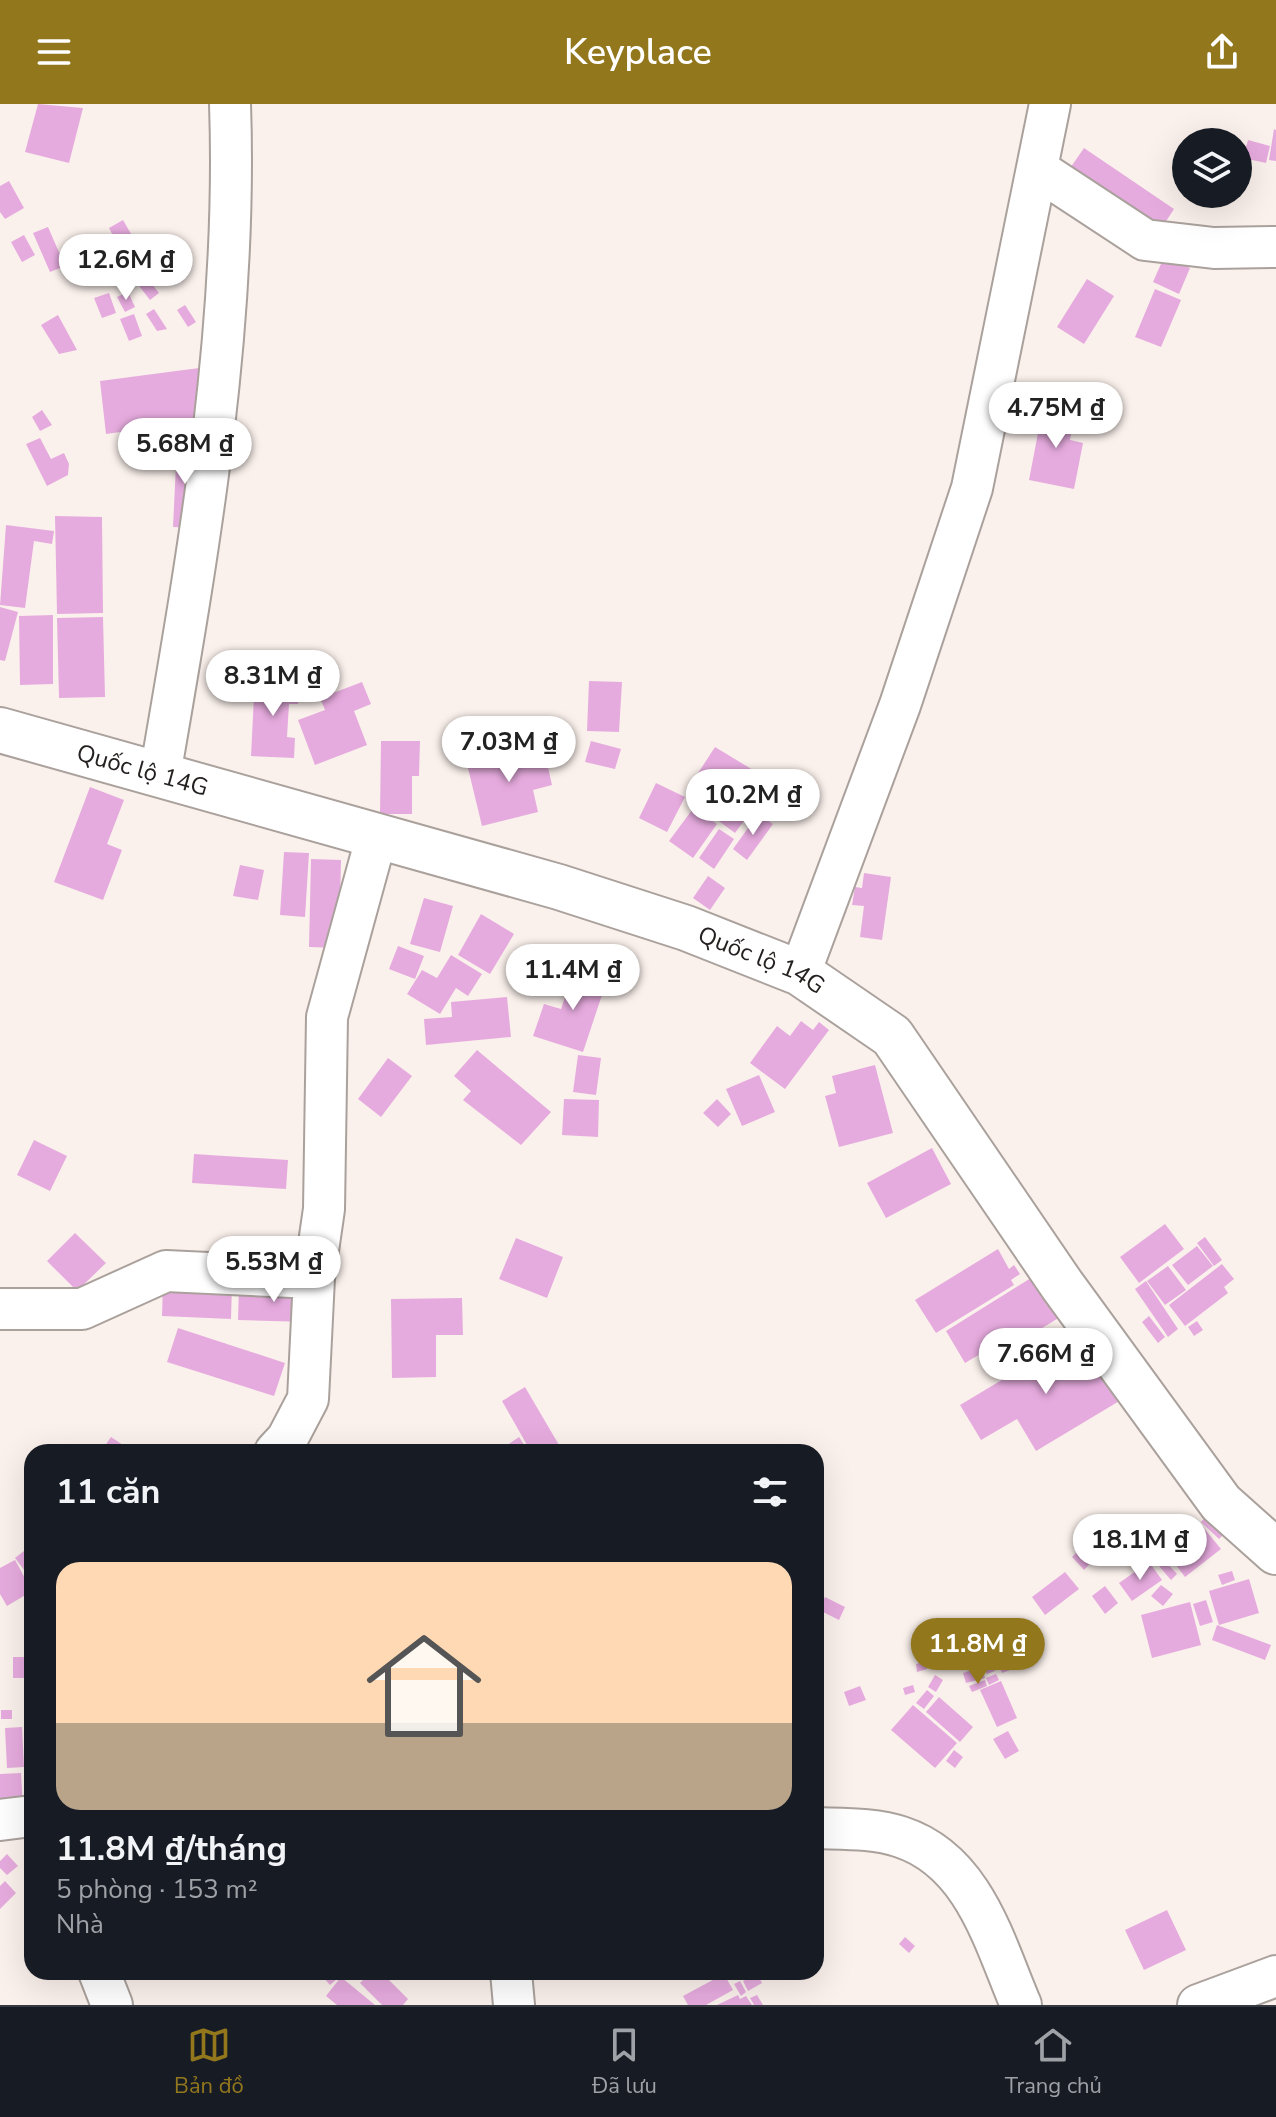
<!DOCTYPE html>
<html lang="vi">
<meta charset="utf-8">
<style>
:root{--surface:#171b24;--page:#20242c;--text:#f1f3f6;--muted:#9ea1a6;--line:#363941;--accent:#92771d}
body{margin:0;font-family:"Nunito Sans",sans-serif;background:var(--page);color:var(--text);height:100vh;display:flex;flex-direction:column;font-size:30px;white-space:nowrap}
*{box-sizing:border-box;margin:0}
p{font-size:26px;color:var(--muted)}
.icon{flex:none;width:44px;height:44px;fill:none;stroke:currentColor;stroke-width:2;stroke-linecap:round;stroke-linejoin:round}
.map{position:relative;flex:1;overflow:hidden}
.drawer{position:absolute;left:24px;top:1340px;width:800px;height:536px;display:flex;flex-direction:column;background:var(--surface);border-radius:24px;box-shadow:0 8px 32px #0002}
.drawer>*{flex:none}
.tools{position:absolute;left:1172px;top:24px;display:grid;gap:16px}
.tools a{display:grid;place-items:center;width:80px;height:80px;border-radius:50%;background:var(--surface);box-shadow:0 8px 32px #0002;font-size:40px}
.price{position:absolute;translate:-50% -68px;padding:0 18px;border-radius:28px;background:#fff;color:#222;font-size:26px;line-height:52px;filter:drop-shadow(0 2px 4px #0008)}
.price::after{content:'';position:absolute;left:50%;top:48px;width:24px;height:18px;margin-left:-12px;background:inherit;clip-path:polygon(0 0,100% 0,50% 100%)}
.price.on{background:var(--accent);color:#fff}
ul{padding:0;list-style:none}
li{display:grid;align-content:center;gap:16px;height:424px;padding:0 32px}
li+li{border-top:2px solid var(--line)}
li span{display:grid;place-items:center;height:248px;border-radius:24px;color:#555}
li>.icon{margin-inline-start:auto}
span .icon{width:144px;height:144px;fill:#fffc;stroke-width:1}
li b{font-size:34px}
h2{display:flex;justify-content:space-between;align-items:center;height:96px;padding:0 32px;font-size:34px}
header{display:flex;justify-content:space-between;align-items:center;height:104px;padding:0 32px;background:var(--accent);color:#fff;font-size:36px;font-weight:600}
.tab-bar{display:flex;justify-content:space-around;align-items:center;height:112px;border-top:2px solid var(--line);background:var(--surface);font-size:22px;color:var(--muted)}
.tab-bar a{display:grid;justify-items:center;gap:4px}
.tab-bar .on{color:var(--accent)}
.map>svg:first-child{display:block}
.building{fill:#e6abde}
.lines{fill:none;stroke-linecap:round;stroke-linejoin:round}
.street-casing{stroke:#aaa19c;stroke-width:44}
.primary-casing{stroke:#aaa19c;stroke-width:48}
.street{stroke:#fff;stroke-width:40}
.primary{stroke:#fff;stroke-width:44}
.labels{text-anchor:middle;stroke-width:6;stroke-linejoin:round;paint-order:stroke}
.street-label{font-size:24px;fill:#252120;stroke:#fff}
</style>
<header><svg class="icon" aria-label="menu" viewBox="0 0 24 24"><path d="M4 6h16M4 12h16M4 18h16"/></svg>Keyplace<svg class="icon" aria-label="share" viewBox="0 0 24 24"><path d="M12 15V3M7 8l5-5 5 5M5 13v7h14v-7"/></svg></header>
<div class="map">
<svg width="1276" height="1901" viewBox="0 0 1276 1901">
<rect width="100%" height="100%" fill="#fbf1ec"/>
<path class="building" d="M38,0l45,4 -14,55 -44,-11z
M1274,25l2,1v31l-7,-1z
M1222,29l9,4 -2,5h-11z
M1248,36l22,6 -4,17 -23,-5z
M1084,44l90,61 -17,26 -91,-61z
M9,77l15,27 -19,11 -5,-7v-26z
M123,116l11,19 -15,8 -10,-19z
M48,123l17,39 -15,6 -17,-39z
M24,131l11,20 -13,7 -11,-20z
M1164,153l26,11 -11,26 -26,-12z
M166,154l22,6 -6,18 -21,-6z
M145,171l14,18 -9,7 -14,-18z
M1087,175l27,17 -30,48 -27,-17z
M1155,185l26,11 -20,47 -26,-10z
M128,188l7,15 -10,5 -8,-15z
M109,189l7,20 -14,5 -8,-20z
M185,201l11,17 -8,5 -11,-17z
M154,205l13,20 -10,2 -11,-17z
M134,210l8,22 -13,5 -9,-22z
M58,211l19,35 -18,4 -18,-29z
M199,264l8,52 -101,14 -6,-53z
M1043,303l32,6 -5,27 13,3 -9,46 -45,-9z
M42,306l10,15 -12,6 -8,-14z
M40,334l11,21 13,-6 5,11 -1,11 -21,11 -21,-42z
M177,340l20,1 -4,83 -20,-1z
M55,412l47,1 1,96 -46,1z
M6,421l48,6 -2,13 -18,-3 -9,67 -25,-3z
M0,503l18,5 -13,49 -5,-1z
M53,511v69l-33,1 -1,-69z
M103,513l2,80 -46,1 -2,-80z
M255,572l37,2 -1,14h8l-1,12h-9l-2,33 8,1 -1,20 -43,-2z
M589,577l33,1 -3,50 -32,-1z
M362,578l9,22 -17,7 13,34 -52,20 -17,-45 27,-10 -5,-12z
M381,637h39l-1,35h-7v38h-32z
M591,637l30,8 -6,20 -30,-7z
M543,641l9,40 -19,5 5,22 -56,14 -15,-62z
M715,643l38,23 -14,22 -9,-5 -10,16 -29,-19z
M656,679l29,14 -18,35 -28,-14z
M90,683l34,13 -17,44 15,6 -19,50 -49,-18z
M695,685l23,16 -10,13 9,6 -24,34 -24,-17 29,-39 -8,-5z
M727,700l19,14 -11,15 -19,-14z
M758,710l15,10 -26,36 -14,-11z
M719,725l15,10 -20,30 -15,-11z
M284,748l25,1 -4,64 -25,-2z
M311,755l30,1 -2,88 -30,-1z
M240,761l24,5 -6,30 -25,-4z
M864,769l27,4 -9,63 -22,-3 4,-31 -12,-1 3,-18 7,1z
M708,772l17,12 -15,22 -17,-12z
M424,794l29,8 -13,46 -30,-8z
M481,810l33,20 -24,40 -32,-19z
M398,842l26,10 -9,23 -26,-10z
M451,851l31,19 -14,22 -12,-8 -16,26 -33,-20 15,-24 15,8z
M575,863l33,10 -25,75 -50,-16 11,-32 17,5z
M507,893l4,40 -85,8 -2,-26 28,-2 -1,-15z
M801,917l12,9 6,-8 10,8 -44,59 -35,-26 27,-37 13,10z
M477,946l74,62 -30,33 -58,-45 8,-9 -17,-15z
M578,951l23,3 -5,37 -23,-3z
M388,954l24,18 -31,41 -23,-18z
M875,961l18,68 -54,14 -14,-51 11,-3 -4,-17z
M759,971l16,37 -33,14 -16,-37z
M564,995l35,1 -1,37 -36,-2z
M717,995l14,15 -13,13 -15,-14z
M34,1036l33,16 -17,35 -33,-16z
M932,1044l19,36 -65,34 -19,-35z
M194,1050l94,6 -2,29 -94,-6z
M1165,1120l19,25 -45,34 -19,-26z
M75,1129l31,30 -29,28 -30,-30z
M1205,1133l17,23 -8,6 -17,-23z
M516,1134l47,19 -16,41 -48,-19z
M1197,1142l16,20 -25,19 -16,-20z
M998,1145l11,20 5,-4 6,9 -9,6 3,5 -78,48 -21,-33z
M1222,1160l12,15 -10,8 4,6 -43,33 -16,-21z
M1168,1162l18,24 -21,15 -18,-24z
M1039,1169l26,41 -73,45 -5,-9 -22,13 -19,-32z
M1146,1177l32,48 -10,8 -33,-48z
M163,1179l69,2 -1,34 -69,-3z
M239,1182l70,2 -1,34 -70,-2z
M462,1194l1,37h-27v42l-44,1 -1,-79z
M1149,1212l16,21 -7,6 -16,-21z
M1197,1217l6,9 -9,6 -6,-9z
M178,1224l107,35 -11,33 -107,-34z
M1080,1229l41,67 -85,51 -19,-32 -36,21 -21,-35z
M525,1283l34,58 -12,7h-16l-29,-51z
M111,1333l18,12 -2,3h-16l-7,-5z
M519,1333l10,15h-32z
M1211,1407l18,18 -10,10 -18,-17z
M1203,1423l18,22 -36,28 -18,-24z
M1092,1433l12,12 -20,21 -12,-13z
M29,1443l3,4v29l-17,-22z
M15,1456l17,31 -25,15 -7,-12v-26z
M1165,1457l12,13 -6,6 -12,-14z
M1149,1458l13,18 -30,21 -13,-18z
M1232,1467l3,9 -13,5 -4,-10z
M1065,1468l14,17 -34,26 -13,-18z
M1249,1475l10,34 -40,12 -10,-34z
M1161,1481l12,9 -10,12 -12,-10z
M1105,1482l13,17 -13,11 -13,-18z
M825,1493l20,10 -6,13 -20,-10z
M1206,1496l7,22 -13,4 -7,-22z
M1190,1498l11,43 -49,13 -11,-43z
M1217,1521l54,20 -6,15 -53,-20z
M978,1539l5,15 -26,8 -5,-15z
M947,1550l4,11 -8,2 -3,-10z
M1007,1551l6,14 -11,4 -6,-14z
M13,1553h19v21h-19z
M926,1557l1,8 -10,3 -1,-8z
M992,1560l3,7 -8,3 -3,-7z
M981,1563l4,11 -19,5 -3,-10z
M996,1570l3,6 -10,5 -3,-7z
M935,1571l8,5 -7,12 -8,-5z
M985,1576l2,6 -15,6 -3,-6z
M1001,1577l16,37 -20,9 -17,-37z
M913,1581l2,7 -10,3 -2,-7z
M860,1582l6,14 -17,6 -5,-14z
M927,1586l7,6 -10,13 -8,-6z
M939,1593l34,30 -13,15 -34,-30z
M913,1601l44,38 -22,25 -44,-38z
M1,1606h11v9h-11z
M22,1623l2,40 -17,1 -2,-40z
M25,1623h7v39h-5z
M1008,1627l11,20 -14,8 -12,-20z
M954,1646l9,7 -8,11 -9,-7z
M21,1669l2,36 -23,1v-36z
M7,1750l11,12 -11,9 -7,-7v-7z
M5,1777l11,12 -16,16v-23z
M1167,1806l19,40 -42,20 -19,-40z
M905,1833l10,9 -6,7 -10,-9z
M330,1868l8,6 -8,7 -7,-8z
M371,1868h10l27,27 -5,6h-21l-22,-22z
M724,1870l9,16 -27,15h-18l-5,-9z
M757,1870l5,9 -14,8 -5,-10z
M341,1873l34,28h-38l-11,-9z
M740,1877l6,11 -5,4 -7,-12z
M738,1891l2,4 6,-3 6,9h-35z
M757,1891l6,10h-9l-4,-7z"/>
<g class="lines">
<g class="street-casing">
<path id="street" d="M1037,65l108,71 69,8 62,-1
M160,671c38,-221 78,-446 70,-671
M800,869l100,-268 72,-217 78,-384
M0,1205h82l84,-38 148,7
M275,1348l12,-13 21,-40 6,-121 10,-69 3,-192 50,-182
M0,1716l32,-4
M816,1724c27,1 59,0 85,9 73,24 93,105 120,168
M99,1868l13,33
M511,1868l3,33
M1198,1901l78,-29"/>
</g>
<g class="primary-casing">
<g id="primary">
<path id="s1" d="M0,626l559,157 127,41 114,45 92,63 170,249 159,218 55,49"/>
</g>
</g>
<use href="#street" class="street"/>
<use href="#primary" class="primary"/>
</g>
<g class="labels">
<g class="street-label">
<text dy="8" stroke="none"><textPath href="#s1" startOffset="148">Quốc lộ 14G</textPath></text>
<text dy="8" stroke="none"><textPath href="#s1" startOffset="796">Quốc lộ 14G</textPath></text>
</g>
</g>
</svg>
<div class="tools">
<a><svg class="icon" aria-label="layers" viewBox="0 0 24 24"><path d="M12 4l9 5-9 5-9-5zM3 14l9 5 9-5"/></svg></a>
</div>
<b class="price" style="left:126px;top:198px">12.6M ₫</b>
<b class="price" style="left:1056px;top:346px">4.75M ₫</b>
<b class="price" style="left:185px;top:382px">5.68M ₫</b>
<b class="price" style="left:273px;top:614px">8.31M ₫</b>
<b class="price" style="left:509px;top:680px">7.03M ₫</b>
<b class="price" style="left:753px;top:733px">10.2M ₫</b>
<b class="price" style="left:573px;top:908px">11.4M ₫</b>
<b class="price" style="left:274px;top:1200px">5.53M ₫</b>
<b class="price" style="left:1046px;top:1292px">7.66M ₫</b>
<b class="price" style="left:1140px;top:1478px">18.1M ₫</b>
<b class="price on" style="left:978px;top:1582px">11.8M ₫</b>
<section class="drawer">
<h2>11 căn<svg class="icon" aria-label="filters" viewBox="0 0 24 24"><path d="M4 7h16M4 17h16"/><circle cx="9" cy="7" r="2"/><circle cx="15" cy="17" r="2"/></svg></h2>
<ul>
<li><span style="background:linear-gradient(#ffd9b3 65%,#b9a48a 0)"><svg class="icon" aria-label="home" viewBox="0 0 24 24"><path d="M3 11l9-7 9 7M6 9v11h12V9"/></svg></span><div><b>11.8M ₫/tháng</b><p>5 phòng · 153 m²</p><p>Nhà</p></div></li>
</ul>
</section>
</div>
<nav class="tab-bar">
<a class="on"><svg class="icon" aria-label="map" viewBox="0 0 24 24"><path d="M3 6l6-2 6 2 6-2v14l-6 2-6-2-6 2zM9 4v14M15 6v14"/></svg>Bản đồ</a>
<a><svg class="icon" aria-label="saved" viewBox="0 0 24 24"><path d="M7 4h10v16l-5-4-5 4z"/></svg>Đã lưu</a>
<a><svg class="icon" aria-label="home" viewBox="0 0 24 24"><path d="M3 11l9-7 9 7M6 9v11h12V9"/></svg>Trang chủ</a>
</nav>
